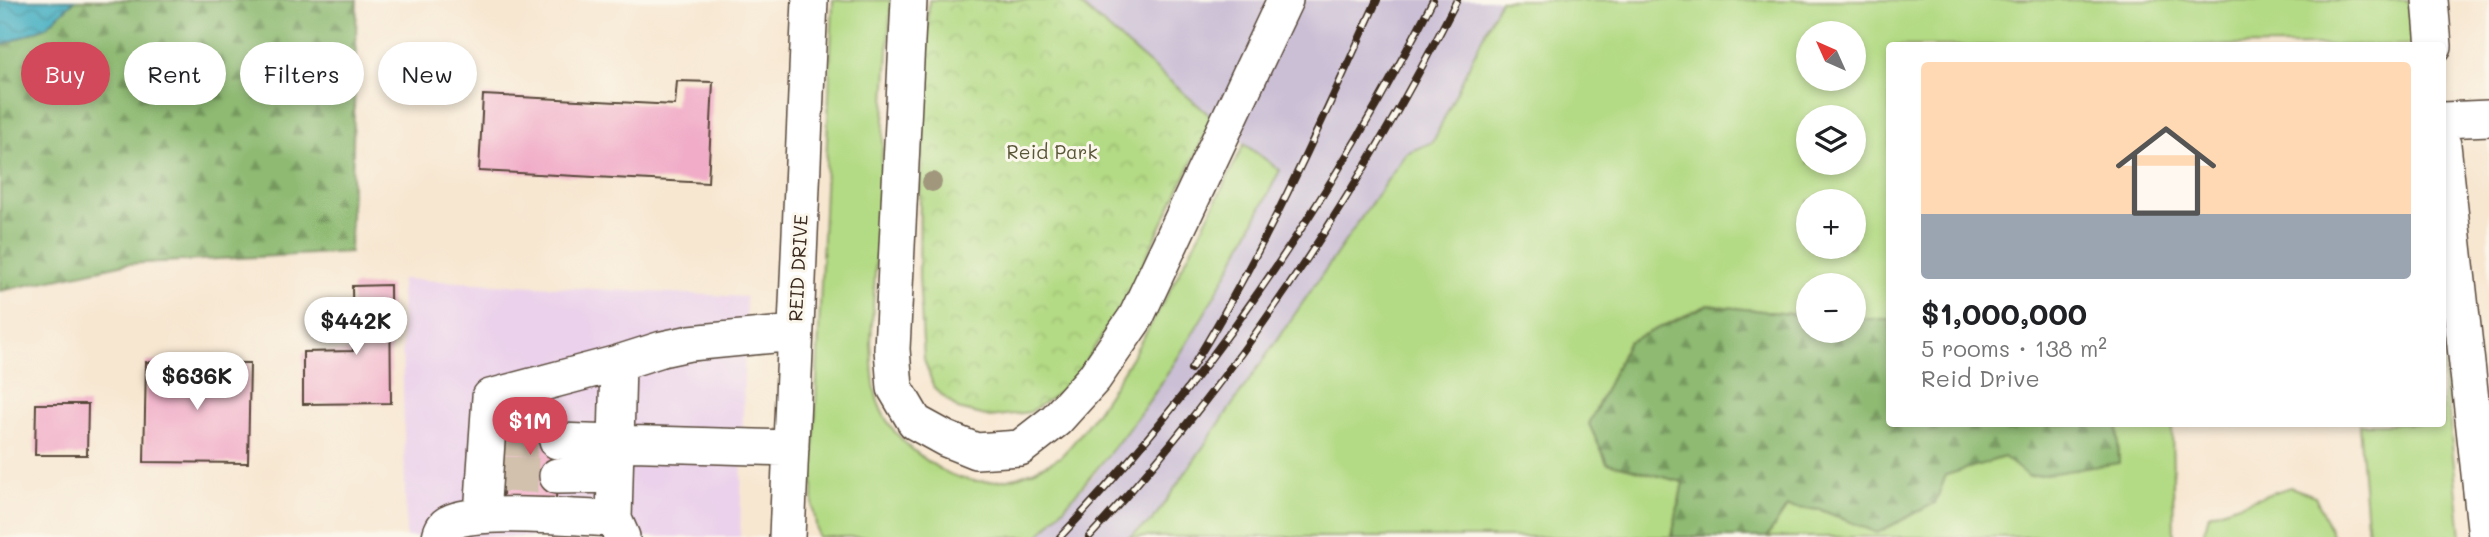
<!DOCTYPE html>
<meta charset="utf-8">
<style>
:root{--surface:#fff;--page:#f6f6f6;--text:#202124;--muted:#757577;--line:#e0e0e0;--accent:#d1495b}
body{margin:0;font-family:Mali,sans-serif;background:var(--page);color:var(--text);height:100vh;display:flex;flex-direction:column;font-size:26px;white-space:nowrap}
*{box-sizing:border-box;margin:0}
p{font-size:23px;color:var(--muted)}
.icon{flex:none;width:38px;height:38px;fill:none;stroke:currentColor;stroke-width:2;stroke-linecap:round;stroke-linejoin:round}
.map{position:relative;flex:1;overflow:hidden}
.side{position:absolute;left:1886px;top:42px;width:560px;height:385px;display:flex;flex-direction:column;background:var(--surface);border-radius:7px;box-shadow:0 4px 10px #0003}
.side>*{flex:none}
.top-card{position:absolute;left:21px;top:42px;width:665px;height:63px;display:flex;gap:14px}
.needle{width:46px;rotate:315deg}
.controls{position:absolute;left:1796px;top:21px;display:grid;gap:14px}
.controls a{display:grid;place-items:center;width:70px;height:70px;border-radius:50%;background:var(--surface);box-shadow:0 4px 10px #0003;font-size:35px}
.price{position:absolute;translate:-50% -60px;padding:0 16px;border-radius:24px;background:#fff;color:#222;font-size:23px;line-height:46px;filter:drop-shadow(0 2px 4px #0008)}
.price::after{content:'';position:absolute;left:50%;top:42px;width:21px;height:16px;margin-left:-10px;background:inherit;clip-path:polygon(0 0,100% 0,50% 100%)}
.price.on{background:var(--accent);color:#fff}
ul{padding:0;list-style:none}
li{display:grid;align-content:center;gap:14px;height:371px;padding:0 35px}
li+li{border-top:2px solid var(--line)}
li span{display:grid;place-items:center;height:217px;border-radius:7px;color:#555}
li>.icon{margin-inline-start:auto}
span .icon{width:126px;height:126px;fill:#fffc;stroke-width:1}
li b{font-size:30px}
.chip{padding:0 24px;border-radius:32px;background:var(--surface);box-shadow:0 4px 10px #0003;font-size:24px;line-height:63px}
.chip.on{background:var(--accent);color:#fff}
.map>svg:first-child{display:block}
.built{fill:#ebd1eb}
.industrial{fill:#cbbfd5}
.grass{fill:#b3da84;stroke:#778251;stroke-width:2;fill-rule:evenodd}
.forest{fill:url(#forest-firs);stroke:#647248;stroke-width:2}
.park{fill:url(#park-crowns);stroke:#778251;stroke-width:2}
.water{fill:url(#water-waves);stroke:#3f6c70;stroke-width:2}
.building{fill:#f1adc8}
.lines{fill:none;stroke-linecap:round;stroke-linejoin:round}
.minor-tunnel{stroke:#d1c1ad;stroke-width:35;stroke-dasharray:35 18;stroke-linecap:butt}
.minor-casing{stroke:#574639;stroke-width:38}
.minor{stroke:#fff;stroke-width:35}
.rail-casing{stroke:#3b2a1e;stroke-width:8}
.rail{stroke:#fbf7ec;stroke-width:5;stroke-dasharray:16;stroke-linecap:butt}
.tree{fill:#a0977d}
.labels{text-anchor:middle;stroke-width:6;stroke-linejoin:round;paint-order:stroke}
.park-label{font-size:19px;fill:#595638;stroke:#fbf7ec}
.street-label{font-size:19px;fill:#3b2a1e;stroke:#fbf7ec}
</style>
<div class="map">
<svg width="2489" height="537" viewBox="0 0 2489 537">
<defs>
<pattern id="forest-firs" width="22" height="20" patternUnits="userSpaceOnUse" patternTransform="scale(1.75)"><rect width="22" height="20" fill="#8eba72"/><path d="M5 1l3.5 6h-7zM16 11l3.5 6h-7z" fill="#75975d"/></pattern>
<pattern id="park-crowns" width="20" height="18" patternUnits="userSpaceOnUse" patternTransform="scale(1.75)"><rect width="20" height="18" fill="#b3da84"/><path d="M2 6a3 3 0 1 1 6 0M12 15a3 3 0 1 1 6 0" fill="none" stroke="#9bbb72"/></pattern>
<pattern id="water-waves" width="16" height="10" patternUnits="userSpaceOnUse" patternTransform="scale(1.75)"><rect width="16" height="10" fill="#43aec1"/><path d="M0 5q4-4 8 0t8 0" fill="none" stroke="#398e9c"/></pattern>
</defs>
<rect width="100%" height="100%" fill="#fbf7ec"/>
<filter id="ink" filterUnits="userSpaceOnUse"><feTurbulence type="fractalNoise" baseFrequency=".0143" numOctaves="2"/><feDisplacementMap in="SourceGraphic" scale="14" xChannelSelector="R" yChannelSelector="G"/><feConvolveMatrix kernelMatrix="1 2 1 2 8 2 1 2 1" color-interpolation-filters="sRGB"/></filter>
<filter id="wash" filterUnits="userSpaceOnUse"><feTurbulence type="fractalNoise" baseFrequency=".00686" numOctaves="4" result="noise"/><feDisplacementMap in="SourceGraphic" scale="28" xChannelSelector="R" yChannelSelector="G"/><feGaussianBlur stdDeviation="1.57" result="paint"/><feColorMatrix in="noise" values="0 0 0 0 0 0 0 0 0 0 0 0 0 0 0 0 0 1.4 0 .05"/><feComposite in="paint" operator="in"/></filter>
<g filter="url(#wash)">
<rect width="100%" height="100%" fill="#f7e7d1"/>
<path class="built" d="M401,279l345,18 -6,240h-334z"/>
<path class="industrial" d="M1075,0h425l-67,142 -27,11 -254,368 -23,16h-91l56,-62 65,-88 121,-217 -36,-26z"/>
<path class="grass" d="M833,0h58l-20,342c1,16 1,32 4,48 6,35 35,61 65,79 34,20 72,14 105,-4 6,-3 14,-6 18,-11 21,-21 43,-56 59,-81 46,-74 84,-152 122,-229l36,26c-37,74 -75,149 -122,218 -36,53 -77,101 -120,149h-220l-5,-30v-35z
M1500,0h908l5,45 -523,1v273h-37v-34h-45v31l-100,-11 -80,37 -39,82 18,39 76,19 -11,55h-543l23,-16 254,-368 27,-11zM1808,33h45v46h-45zM1808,117h45v46h-45zM1808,201h45v46h-45z
M2443,353l18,184h-93l-9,-113h84z
M2117,424h55l2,113h-407l20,-30 34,3 56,23 58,-30 11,-28 58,-18 115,6z
M2290,487l25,9 18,41h-130l6,-23z"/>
<path class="forest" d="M75,0h282l-7,252 -225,12 -125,27v-245l46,-19z
M1708,305l100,11v15h45v-12h37v105h227l2,39 -90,14 -25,-20 -58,18 -11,28 -58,30 -56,-23 -34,-3 -20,30h-95l11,-55 -76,-19 -18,-39 39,-82z"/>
<path class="park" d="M929,0h146l138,118 -88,183 -56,85 -39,26 -40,5 -32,-8 -24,-21 -10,-29 -5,-82 1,-84z"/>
<path class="water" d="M0,0h75l-29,27 -46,19z"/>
<g id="blocks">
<path class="building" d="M677,81l36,1 -5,101 -229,-12 4,-76 192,10z
M390,285l1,118 -88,1v-52l50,-1 -1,-65z
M146,362l104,1 -2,100 -104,-1z
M36,404h52l-1,51h-52z
M504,407l53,1 -1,98h-53z"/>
</g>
</g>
<g filter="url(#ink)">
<use href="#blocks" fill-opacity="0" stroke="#574639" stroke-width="2"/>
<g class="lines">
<path class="minor-tunnel" d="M503,438l54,3
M503,474l54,2"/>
<g class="minor-casing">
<path id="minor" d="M909,0l-17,349 3,39 20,34 31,17 30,12 44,-3 36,-28 38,-42 42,-61 149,-317
M2430,0l4,46
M2443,120l46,-2
M2443,145l43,392
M557,441l59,2 2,-80
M557,476l58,-1
M482,515l8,-118 128,-34 44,-14 28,-6 105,-10
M614,519l2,-76 175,5
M440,537c1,-5 3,-11 9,-14 27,-15 129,-5 165,-4l8,18
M787,537l23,-537"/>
</g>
<use href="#minor" class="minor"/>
<g class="rail-casing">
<path id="rail" d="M1191,369c73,-118 129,-243 186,-369
M1060,537c151,-159 273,-342 373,-537
M1089,537c149,-159 269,-343 368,-537"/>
</g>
<use href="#rail" class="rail"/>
</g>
<circle class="tree" cx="932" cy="182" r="10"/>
</g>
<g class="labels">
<g class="park-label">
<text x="1052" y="159">Reid Park</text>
</g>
<g class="street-label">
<text transform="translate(798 268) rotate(-87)" y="7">REID DRIVE</text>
</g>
</g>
</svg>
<div class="controls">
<a><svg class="needle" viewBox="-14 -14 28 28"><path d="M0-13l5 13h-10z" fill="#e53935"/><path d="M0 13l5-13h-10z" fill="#757577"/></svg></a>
<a><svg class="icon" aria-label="layers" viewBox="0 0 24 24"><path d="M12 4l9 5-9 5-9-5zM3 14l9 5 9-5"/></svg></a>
<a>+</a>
<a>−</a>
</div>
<b class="price" style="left:356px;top:357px">$442K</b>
<b class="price" style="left:197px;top:412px">$636K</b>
<b class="price on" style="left:530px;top:457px">$1M</b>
<div class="top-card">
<a class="chip on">Buy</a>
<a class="chip">Rent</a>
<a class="chip">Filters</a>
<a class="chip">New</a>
</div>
<section class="side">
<ul>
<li><span style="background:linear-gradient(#ffd9b3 70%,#9aa5b1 0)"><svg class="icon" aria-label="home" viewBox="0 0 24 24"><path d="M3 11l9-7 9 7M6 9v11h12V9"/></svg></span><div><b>$1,000,000</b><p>5 rooms · 138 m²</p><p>Reid Drive</p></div></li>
</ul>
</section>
</div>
